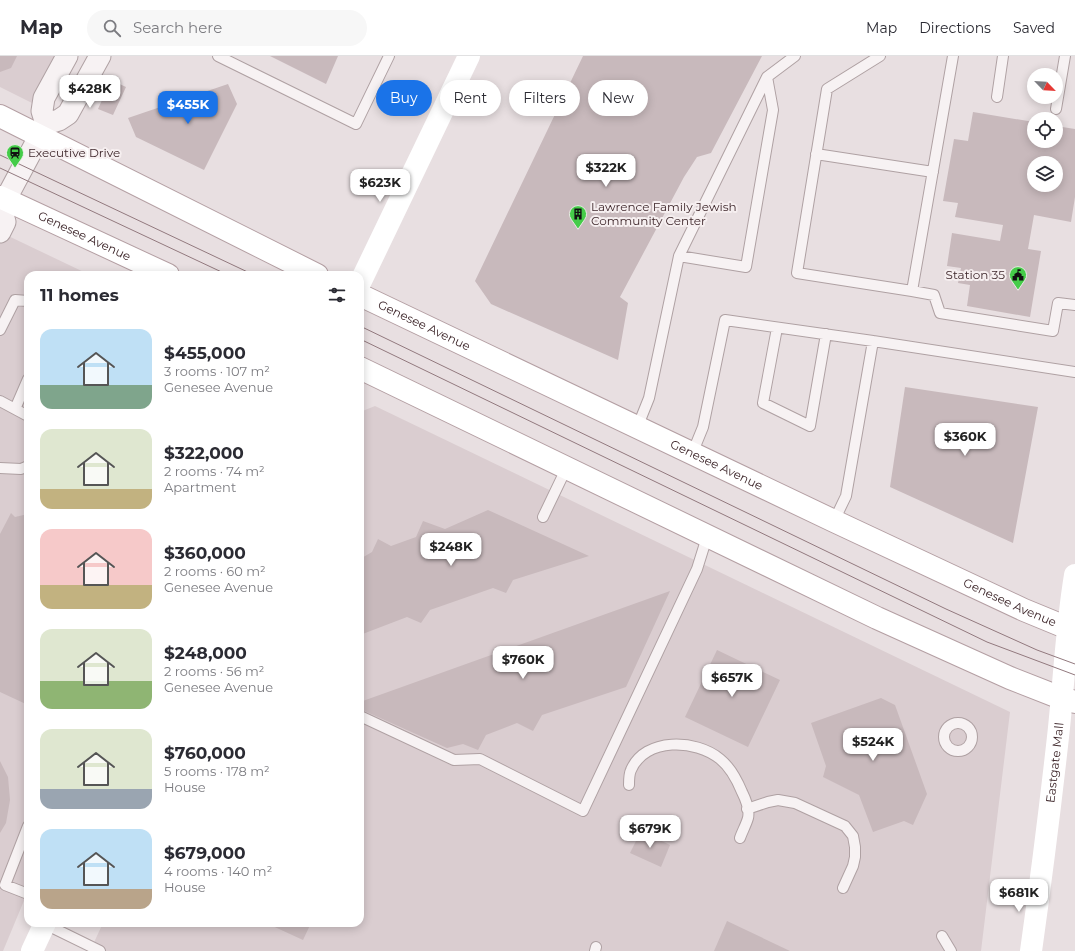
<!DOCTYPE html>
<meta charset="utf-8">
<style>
:root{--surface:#fff;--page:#f7f7f7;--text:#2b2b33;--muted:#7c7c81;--line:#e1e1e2;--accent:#1a73e8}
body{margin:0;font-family:Montserrat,sans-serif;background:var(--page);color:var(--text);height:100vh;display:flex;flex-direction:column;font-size:15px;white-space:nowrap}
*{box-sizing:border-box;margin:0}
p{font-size:13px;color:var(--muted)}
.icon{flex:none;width:22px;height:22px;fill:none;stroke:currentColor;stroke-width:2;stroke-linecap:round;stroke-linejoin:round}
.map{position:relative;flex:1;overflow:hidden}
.side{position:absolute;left:24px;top:215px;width:340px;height:656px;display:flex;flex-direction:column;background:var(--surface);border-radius:12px;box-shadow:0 2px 10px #0003}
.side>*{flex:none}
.top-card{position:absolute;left:376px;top:24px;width:380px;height:36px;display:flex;gap:8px}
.needle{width:26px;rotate:115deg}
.tools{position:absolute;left:1027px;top:12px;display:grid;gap:8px}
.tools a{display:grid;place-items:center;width:36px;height:36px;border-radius:50%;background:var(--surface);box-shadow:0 2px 10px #0003;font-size:20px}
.price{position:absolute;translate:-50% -34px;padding:0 9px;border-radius:8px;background:#fff;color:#222;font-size:13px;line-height:26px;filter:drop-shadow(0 1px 2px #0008)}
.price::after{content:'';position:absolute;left:50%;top:24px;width:12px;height:9px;margin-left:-6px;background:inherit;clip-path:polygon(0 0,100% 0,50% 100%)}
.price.current{background:var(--accent);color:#fff}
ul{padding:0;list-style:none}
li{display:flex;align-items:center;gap:12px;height:100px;padding:0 16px}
li span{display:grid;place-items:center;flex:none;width:112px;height:80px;border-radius:12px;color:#555}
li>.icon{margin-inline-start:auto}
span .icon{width:48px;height:48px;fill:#fffc;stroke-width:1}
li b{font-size:17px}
h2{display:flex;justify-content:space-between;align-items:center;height:48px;padding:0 16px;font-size:17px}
.pill{padding:0 14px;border-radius:18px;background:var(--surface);box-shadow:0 2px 10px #0003;font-size:14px;line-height:36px}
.pill.current{background:var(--accent);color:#fff}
header{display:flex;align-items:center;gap:24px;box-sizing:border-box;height:56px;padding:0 20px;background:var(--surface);border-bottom:1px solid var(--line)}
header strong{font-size:19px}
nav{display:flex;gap:22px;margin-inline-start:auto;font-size:14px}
.search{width:280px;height:36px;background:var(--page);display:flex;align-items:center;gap:10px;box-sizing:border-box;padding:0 14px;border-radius:22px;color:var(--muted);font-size:15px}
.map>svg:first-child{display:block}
.built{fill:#dacdd0}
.building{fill:#c8b9bc;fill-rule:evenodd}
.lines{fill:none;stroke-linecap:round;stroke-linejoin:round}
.lane-casing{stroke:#afa1a3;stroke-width:12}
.street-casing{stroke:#afa1a3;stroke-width:23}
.primary-casing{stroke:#b49fa3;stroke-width:24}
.lane{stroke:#f7f2f3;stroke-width:10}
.street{stroke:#f7f2f3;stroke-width:21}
.secondary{stroke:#fff;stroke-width:22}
.primary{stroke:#fff;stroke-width:22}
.tram{stroke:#92797e;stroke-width:1}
.labels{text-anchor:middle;stroke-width:4;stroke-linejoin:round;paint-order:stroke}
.poi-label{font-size:12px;fill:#3f282c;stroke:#f6eff0;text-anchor:start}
.street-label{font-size:12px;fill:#3f282c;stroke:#f6eff0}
</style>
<header>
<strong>Map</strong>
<div class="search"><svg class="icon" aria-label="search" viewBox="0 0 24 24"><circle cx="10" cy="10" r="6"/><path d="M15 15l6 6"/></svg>Search here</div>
<nav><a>Map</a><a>Directions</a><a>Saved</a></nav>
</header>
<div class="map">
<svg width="1075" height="895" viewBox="0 0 1075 895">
<rect width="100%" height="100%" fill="#e8dfe1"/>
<path class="built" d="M0,0h74l-26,55 -48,-24z
M0,176l90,43h-62v616l-25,60h-3z
M375,350l635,306 -29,239h-891l13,-28h257v-511z"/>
<path class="building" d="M0,0h17l-6,12 -11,4z
M270,0h68l-12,28z
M583,0h179l-51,97 -14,4 -13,20 -64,120 8,6 -10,57 -127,-56 -16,-23z
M111,24l15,7 -13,28 -15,-6z
M228,28l9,20 -33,66 -68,-33 -8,-19z
M973,56l61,10v19h22v-15l19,3v68l-4,25 -37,-7 -6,34 13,2 -11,66 -63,-11 3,-21 -12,-2 3,-15 -14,-2 5,-33 48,8 3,-16 -48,-8 3,-14 -15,-2 11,-62 14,2zM1034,107h22v22h-22z
M905,331l133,20 -25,136 -123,-56z
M488,454l101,46 -76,24 -7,13 -13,-5 -63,22 -9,13 -14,-6 -47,18v-76l12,-7 6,-13 13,7 25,-9 7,-16 22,8z
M11,457l4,4 13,-3v191l-28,-13v-158z
M670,535l-44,96 -84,28 -9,16 -16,-8 -31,12 -8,15 -15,-6 -16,4 -87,-39v-7z
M717,594l63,30 -32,67 -63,-30z
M881,642l14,7 32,89 -14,31 -9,-4 -31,11 -14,-37 -36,-18 3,-11 -15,-43z
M0,705l8,16 2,23 -4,23 -6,10z
M641,775l29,14 -9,22 -31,-14z
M727,865l63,30h-76z
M266,867h45l-8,17z"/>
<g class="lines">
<g class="lane-casing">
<path id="lane" d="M218,0l138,68 33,-68
M880,0l-53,33 -30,184 115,18 41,-235
M997,41l6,-41
M1056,53l9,-53
M816,98l117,18
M679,200l67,11 27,-157 -6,-33
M912,235l22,4 6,18 113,18 5,-28 17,2
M777,272l-14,75 47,23 16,-92
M0,274l15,-30 13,1
M0,345l28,15
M15,353l13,-30
M637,372l12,-30 30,-142 88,-179 28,-21
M692,398l11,-27 22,-107 148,21 202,31
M0,412l21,1 7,-3
M543,461l23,-48
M834,465l12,-25 27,-155
M360,660l94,44 26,-1 103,52 114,-242 10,-32
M944 681a14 14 0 1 1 28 0a14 14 0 1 1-28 0Z
M629,729c0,-5 0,-11 2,-15 14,-33 65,-31 89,-11 10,8 17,21 22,33 4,8 8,17 6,26 -2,7 -6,14 -8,20
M747,753l21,-7 10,-2 17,3 50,23 8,10 2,11v10l-2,9 -10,22
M28,770l-23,59 23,9
M45,868l55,27
M942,880l9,15
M595,895l1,-4"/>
</g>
<g class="street-casing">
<path id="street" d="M46,68l13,-4 9,-6 32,-58
M0,176l5,-10 -4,-14 45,-84 -4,-13 2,-13 23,-42"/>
</g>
<g class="primary-casing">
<g id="primary">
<path d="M0,60l317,159"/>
<path id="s2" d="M0,141l168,78"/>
<path id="s3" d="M360,239l474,226 190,89 51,21"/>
<path d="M360,312l517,250 133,60 51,20 14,4"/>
</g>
</g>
<use href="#lane" class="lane"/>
<use href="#street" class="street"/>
<g class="secondary">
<path d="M360,227l109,-227"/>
<path d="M32,895l13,-28"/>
<path id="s1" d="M1031,895c10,-71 19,-142 27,-214 6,-54 8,-108 17,-162"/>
</g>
<use href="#primary" class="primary"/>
<path class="tram" d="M0,99l254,120
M0,112l228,107
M360,270l586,283 91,41 38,14
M360,283l627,303 88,33"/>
</g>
<defs>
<g id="station-pin" transform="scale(0.9)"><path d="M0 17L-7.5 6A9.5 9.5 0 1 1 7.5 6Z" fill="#45cc49" stroke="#f6eff0"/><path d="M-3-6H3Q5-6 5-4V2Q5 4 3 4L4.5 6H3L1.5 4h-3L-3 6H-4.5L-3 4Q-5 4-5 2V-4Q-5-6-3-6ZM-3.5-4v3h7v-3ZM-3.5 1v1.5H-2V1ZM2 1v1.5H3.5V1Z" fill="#111"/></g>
<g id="building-pin" transform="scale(0.9)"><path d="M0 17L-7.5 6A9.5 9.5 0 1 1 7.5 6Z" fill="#45cc49" stroke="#f6eff0"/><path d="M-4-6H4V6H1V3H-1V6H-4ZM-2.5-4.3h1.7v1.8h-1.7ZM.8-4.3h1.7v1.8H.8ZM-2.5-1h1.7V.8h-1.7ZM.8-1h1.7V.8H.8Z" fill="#111"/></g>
<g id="civic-pin" transform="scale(0.9)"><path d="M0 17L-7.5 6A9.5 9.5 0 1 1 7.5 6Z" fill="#45cc49" stroke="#f6eff0"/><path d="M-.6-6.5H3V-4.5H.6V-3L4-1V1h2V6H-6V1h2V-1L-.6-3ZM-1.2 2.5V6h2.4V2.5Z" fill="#111"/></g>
</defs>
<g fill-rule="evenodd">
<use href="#station-pin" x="15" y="97"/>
<use href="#building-pin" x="578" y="158"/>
<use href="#civic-pin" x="1018" y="219"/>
</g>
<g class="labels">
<g class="poi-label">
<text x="28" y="101">Executive Drive</text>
<text x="591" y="155">Lawrence Family Jewish<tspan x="591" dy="14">Community Center</tspan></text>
<text x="1005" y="223" text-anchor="end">Station 35</text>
</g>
<g class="street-label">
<text dy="4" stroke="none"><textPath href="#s2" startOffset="93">Genesee Avenue</textPath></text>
<text dy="4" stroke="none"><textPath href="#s3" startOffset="71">Genesee Avenue</textPath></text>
<text dy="4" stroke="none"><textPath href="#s3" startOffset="395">Genesee Avenue</textPath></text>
<text dy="4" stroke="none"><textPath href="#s3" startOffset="719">Genesee Avenue</textPath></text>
<text dy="4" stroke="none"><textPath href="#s1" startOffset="190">Eastgate Mall</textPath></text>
</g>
</g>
</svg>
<div class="tools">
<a><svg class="needle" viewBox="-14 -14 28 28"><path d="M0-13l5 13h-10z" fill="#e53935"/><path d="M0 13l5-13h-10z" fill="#7c7c81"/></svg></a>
<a><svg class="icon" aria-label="locate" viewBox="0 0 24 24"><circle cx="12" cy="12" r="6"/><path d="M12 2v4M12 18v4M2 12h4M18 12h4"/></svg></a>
<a><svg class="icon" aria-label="layers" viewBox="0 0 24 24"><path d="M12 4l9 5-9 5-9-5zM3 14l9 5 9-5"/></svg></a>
</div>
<b class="price" style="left:90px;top:53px">$428K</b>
<b class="price current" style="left:188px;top:69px">$455K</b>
<b class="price" style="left:606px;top:132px">$322K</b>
<b class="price" style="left:380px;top:147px">$623K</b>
<b class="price" style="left:965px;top:401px">$360K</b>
<b class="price" style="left:451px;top:511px">$248K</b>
<b class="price" style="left:523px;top:624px">$760K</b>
<b class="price" style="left:732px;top:642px">$657K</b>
<b class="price" style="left:873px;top:706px">$524K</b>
<b class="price" style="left:650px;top:793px">$679K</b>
<b class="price" style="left:1019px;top:857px">$681K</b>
<div class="top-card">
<a class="pill current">Buy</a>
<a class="pill">Rent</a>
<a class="pill">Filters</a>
<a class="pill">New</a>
</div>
<section class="side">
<h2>11 homes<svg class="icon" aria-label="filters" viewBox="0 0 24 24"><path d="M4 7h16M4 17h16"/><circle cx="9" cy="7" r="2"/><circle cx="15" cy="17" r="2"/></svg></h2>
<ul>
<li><span style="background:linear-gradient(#bfe0f5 70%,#7fa58c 0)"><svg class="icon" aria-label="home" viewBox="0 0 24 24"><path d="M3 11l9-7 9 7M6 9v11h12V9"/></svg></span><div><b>$455,000</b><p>3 rooms · 107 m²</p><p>Genesee Avenue</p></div></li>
<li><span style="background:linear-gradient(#dfe7d0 75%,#c2b280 0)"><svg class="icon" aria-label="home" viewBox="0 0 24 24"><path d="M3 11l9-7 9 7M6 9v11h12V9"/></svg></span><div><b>$322,000</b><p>2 rooms · 74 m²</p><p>Apartment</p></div></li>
<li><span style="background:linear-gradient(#f6c9c9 70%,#c2b280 0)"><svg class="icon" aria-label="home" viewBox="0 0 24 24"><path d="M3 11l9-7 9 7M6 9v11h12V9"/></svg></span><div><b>$360,000</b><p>2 rooms · 60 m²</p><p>Genesee Avenue</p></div></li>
<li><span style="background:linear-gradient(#dfe7d0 65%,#8fb573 0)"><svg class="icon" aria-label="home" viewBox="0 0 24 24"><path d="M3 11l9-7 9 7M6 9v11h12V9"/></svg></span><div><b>$248,000</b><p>2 rooms · 56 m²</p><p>Genesee Avenue</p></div></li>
<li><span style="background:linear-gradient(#dfe7d0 75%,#9aa5b1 0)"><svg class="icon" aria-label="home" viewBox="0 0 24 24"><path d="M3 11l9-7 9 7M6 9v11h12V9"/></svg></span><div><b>$760,000</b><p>5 rooms · 178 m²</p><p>House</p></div></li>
<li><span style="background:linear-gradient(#bfe0f5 75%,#b9a48a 0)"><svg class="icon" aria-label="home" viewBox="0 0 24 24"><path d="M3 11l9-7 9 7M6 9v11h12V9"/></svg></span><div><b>$679,000</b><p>4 rooms · 140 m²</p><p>House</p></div></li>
</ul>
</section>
</div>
